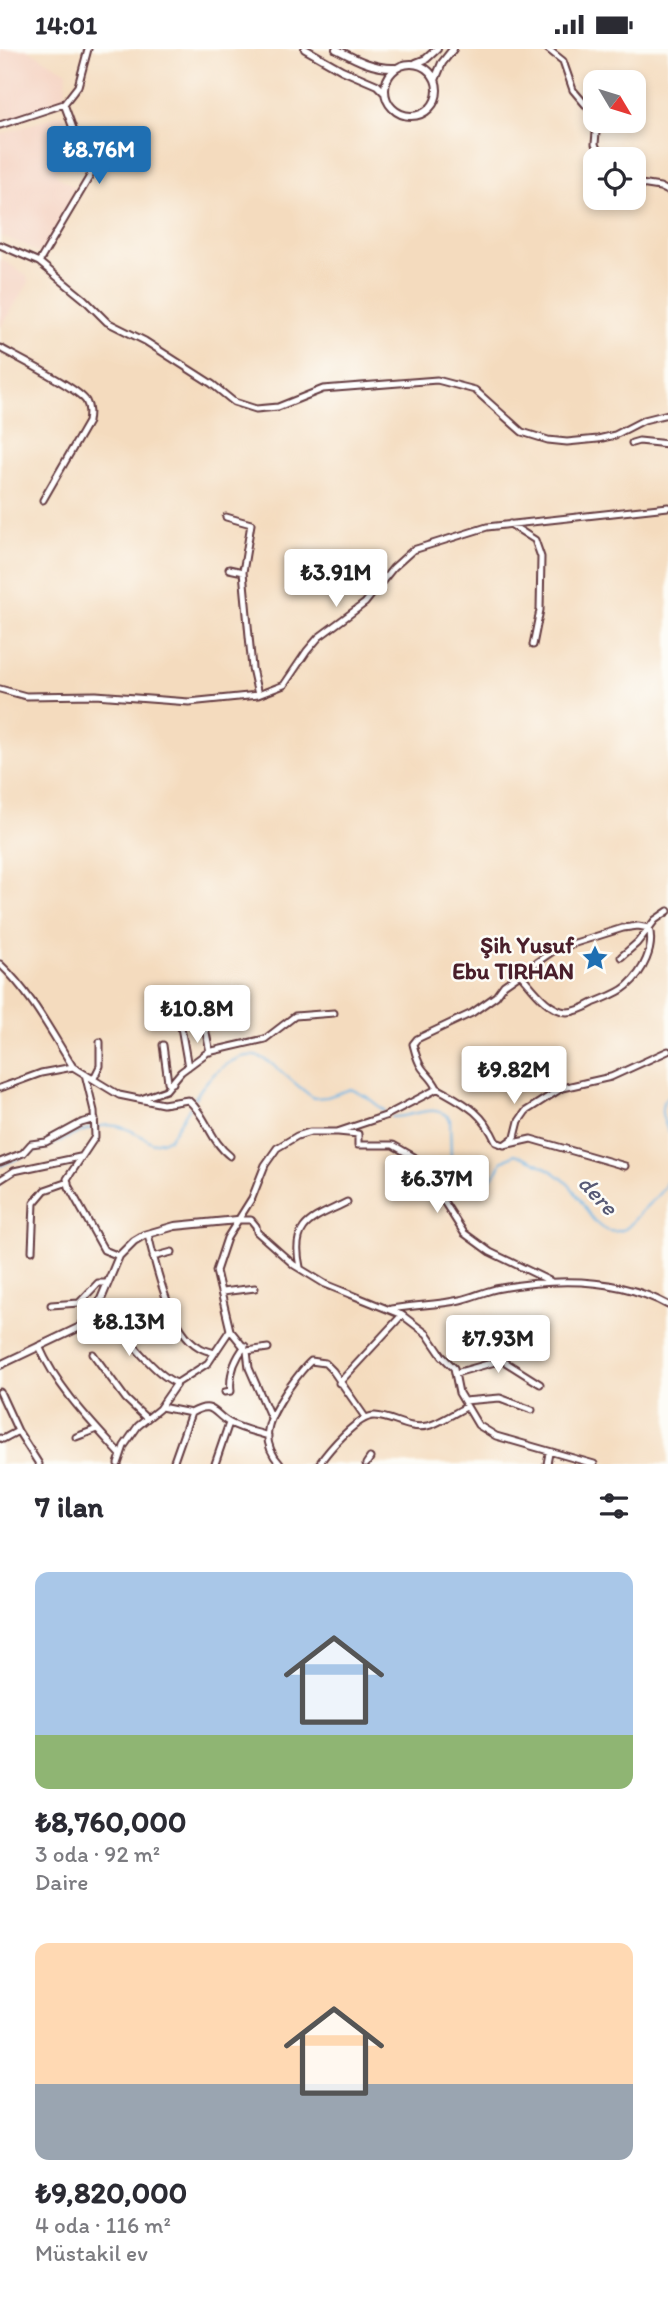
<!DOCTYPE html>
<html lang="tr">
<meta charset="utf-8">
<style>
:root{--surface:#fff;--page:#f2f2f3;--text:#2b2b33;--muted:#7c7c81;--accent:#1f6fb2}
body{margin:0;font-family:Itim,sans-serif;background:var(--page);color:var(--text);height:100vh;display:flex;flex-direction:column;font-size:26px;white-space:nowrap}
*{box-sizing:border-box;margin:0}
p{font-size:23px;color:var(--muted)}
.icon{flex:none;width:38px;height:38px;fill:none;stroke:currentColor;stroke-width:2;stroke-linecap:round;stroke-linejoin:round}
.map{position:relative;height:1415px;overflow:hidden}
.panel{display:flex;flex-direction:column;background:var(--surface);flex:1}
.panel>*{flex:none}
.needle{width:46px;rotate:128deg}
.buttons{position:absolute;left:583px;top:21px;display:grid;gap:14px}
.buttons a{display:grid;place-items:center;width:63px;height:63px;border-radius:14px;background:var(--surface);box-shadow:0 4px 10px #0003;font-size:35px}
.price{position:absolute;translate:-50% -60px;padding:0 16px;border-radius:7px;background:#fff;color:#222;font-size:23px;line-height:46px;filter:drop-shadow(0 2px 4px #0008)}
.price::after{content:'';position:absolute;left:50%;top:42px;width:21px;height:16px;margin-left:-10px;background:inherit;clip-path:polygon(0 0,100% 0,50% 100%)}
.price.current{background:var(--accent);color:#fff}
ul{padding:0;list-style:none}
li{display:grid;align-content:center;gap:14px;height:371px;padding:0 35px}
li span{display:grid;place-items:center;height:217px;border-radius:14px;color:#555}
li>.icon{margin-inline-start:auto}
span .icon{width:126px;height:126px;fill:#fffc;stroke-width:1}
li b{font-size:30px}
h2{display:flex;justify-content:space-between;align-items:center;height:84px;padding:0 35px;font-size:30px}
.status{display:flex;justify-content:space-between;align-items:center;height:49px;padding:0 35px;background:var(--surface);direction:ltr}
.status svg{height:19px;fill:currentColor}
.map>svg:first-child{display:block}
.built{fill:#f5d3c2}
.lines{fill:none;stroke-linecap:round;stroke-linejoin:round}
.stream{stroke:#6db3e3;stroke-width:2}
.minor-casing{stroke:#643b41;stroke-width:9}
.tertiary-casing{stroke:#643b41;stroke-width:10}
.minor{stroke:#fff;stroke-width:5}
.tertiary{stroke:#fff;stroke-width:6}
.labels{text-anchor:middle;stroke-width:5;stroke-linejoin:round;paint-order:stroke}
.poi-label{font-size:23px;font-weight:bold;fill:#4a1f2b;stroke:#fdfcf7;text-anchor:end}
.water-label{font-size:24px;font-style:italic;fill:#585a75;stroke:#fdfcf7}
</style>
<div class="status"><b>14:01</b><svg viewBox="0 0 49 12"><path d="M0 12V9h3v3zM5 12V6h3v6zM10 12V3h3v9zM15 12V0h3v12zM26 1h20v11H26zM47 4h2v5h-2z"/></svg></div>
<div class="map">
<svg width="668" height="1415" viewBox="0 0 668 1415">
<rect width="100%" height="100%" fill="#fdfcf7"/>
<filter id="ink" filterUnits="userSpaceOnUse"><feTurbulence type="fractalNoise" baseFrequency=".0143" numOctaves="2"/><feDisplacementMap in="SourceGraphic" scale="14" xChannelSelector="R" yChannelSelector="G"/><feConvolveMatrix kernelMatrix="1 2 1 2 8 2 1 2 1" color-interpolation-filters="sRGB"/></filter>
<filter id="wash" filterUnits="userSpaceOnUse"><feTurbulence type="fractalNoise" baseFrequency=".00686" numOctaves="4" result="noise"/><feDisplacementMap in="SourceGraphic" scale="28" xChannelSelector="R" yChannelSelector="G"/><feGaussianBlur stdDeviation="1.57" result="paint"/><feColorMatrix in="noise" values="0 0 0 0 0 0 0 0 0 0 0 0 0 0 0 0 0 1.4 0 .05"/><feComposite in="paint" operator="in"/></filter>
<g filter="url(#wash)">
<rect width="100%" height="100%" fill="#f4dbbe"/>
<path class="built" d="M0,0h27l40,23 -2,27 -21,10 -44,14z
M61,65l8,7 8,22 -22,31 26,19 -37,59 -6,1 -15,-9 -23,-8v-101z
M0,209l26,17 3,7 -29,46z"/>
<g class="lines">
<path class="stream" d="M668,1047c-11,11 -5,23 0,35
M195,1049c12,-21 45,-54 71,-38 17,11 31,27 48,38l13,-1 24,-8 16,8 18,14
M392,1068c20,1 43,-16 58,2l1,40 9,21c20,8 35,2 42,-19l13,-7c20,7 42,17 56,33 14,16 25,55 54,42 6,-3 10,-11 15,-16 10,-11 22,-19 28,-33
M97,1078c21,-6 38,5 56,16l16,-4 21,-32
M0,1117l91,-38"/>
</g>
</g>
<g filter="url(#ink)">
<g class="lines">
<g class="minor-casing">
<path id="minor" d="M548,0l15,12 10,29 22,26
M597,72l-2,23 6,15
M0,76l64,-21 14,-18 10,-37
M634,134l26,4 8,4
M0,196l39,17 45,37 23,23 38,19 67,43 22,18 22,7 22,-2 45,-18 114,-9 38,10 47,42 26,8 19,2 31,-3 17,-4 29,-15 24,-6
M39,213l51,-86 3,-10 -1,-6 -14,-18 -14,-38
M0,299c16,9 78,40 86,53 4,7 3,14 2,21l-45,78
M632,394l7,-2 29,3
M226,468l25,7 -8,48 9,96 6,27
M510,475l25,16 6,17 -1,53 -7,35
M229,520l14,3
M0,640l26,7 70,-1 93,7 69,-7 26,-10 23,-34 12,-14 46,-34 28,-35 20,-18 74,-23 181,-20
M0,915c31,29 51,68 73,103
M521,926c11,12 27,36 46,37 8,0 19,-5 26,-9 11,-5 25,-9 34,-17 16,-14 28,-38 22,-58l6,-8 13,-9
M199,950l11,53
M181,978l7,40
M163,996l5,37 5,1
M85,1025l9,37 1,26 -28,42 2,8 35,63 15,6
M94,1029l6,-12v-24
M0,1039l41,-15 32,-6 46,28 44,9 25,-4c19,16 22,41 42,56
M437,1039c28,16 45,23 59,54l8,3 11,-8 4,-16 7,-10 36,-23 49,-11 57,-26
M141,1050l25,-9 15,-18 27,-20 57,-13 30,-23 39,-3
M338,1083l20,2v11h35l21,12 15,14 14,29 21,33 26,19 60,29
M504,1096l27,-6 94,27
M0,1113l23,-9 8,-9 15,-2 35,-19 14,-4
M0,1131l14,-9 66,-14
M237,1171h14l5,6 1,6 37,33 31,19 77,31 25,19 15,22 12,12 5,25 19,32 18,11 98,28
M148,1185c7,30 22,97 51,113 4,3 10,4 15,6
M32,1202l2,-48 11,-13 23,-8
M153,1208l19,-5
M300,1218c-10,-45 13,-48 47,-65
M222,1243l33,-4
M99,1255c17,19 55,72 78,79
M51,1256l28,-2 19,-20h9
M391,1260c22,-4 47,-4 69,-9 14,-3 27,-10 41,-12 56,-10 116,-11 167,17
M39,1297c17,40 52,76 81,108
M247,1302l21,-3
M93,1305l33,45 21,20
M456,1324l46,-13 38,24
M339,1334l63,-68
M0,1343l18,39 21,33
M225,1343l6,-1c-2,-17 3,-31 14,-45
M464,1352l36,-3 32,12
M161,1358l30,6
M270,1367l-21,-48 -2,-17 -17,-21 -14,-59 11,-33 25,-40 13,-33 12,-17 20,-12 13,-4h27l48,-16 48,-25 4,-3c-4,-9 -10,-13 -15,-20 -5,-7 -7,-16 -9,-24l4,-5 55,-26 24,-17 8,-11 52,-36 67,-21 15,-2 11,2 -12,15 -16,14
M76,1388l21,-8
M0,1389l3,1 15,-8
M118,1415l6,-18 14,-20 21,-17 18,-26 31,-20 22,-33
M173,1415l18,-51c23,-13 22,1 39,10 11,6 26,9 38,13
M215,1415l14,-41
M280,1415c-23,-26 -10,-47 6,-72 8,-11 15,-22 25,-31l14,2 8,8 32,46
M319,1415c9,-13 39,-49 56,-48 18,1 33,14 52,10 9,-1 29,-14 39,-19
M366,1415l4,-6
M547,1415l2,-11"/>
</g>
<g class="tertiary-casing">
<path id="tertiary" d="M305,0l37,21 35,15 8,8
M336,0c19,10 37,20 59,19
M416,14l10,-4 11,-10
M385 41a26 26 0 1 1 52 0a26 26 0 1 1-52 0Z
M435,31l7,-17 11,-14
M0,1316l80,-38 19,-23 20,-48 15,-15 10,-6 31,-9 62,-6"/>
</g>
<use href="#minor" class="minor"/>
<use href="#tertiary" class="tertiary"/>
</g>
</g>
<defs>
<g id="sight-bare" transform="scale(2.1)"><path d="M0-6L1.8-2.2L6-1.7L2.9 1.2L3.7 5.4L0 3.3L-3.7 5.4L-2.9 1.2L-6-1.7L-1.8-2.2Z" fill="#1f6fb2" stroke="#fdfcf7" stroke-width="2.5" paint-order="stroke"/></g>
</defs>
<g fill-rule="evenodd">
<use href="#sight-bare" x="595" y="909"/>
</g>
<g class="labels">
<g class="poi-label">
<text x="574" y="904">Şih Yusuf<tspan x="574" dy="26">Ebu TIRHAN</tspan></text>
</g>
<g class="water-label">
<text transform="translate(598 1146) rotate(47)" y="8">dere</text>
</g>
</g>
</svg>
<div class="buttons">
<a><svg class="needle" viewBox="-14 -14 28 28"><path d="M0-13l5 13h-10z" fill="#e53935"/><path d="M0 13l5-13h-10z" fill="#7c7c81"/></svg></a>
<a><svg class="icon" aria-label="locate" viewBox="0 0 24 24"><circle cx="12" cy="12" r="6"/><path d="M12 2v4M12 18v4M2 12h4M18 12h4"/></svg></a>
</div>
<b class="price current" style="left:99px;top:137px">₺8.76M</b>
<b class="price" style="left:336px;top:560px">₺3.91M</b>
<b class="price" style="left:197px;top:996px">₺10.8M</b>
<b class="price" style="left:514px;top:1057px">₺9.82M</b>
<b class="price" style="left:437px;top:1166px">₺6.37M</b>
<b class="price" style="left:129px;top:1309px">₺8.13M</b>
<b class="price" style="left:498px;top:1326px">₺7.93M</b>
</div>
<section class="panel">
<h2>7 ilan<svg class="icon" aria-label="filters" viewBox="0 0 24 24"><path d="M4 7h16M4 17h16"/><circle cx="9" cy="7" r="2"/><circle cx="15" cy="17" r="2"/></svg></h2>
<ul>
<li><span style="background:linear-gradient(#a9c7e8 75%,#8fb573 0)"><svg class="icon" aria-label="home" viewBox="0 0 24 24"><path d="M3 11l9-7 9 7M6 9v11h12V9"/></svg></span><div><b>₺8,760,000</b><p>3 oda · 92 m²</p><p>Daire</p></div></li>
<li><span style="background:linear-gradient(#ffd9b3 65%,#9aa5b1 0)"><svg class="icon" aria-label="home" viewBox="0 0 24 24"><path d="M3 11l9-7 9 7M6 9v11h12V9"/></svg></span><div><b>₺9,820,000</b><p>4 oda · 116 m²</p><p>Müstakil ev</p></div></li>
</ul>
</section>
